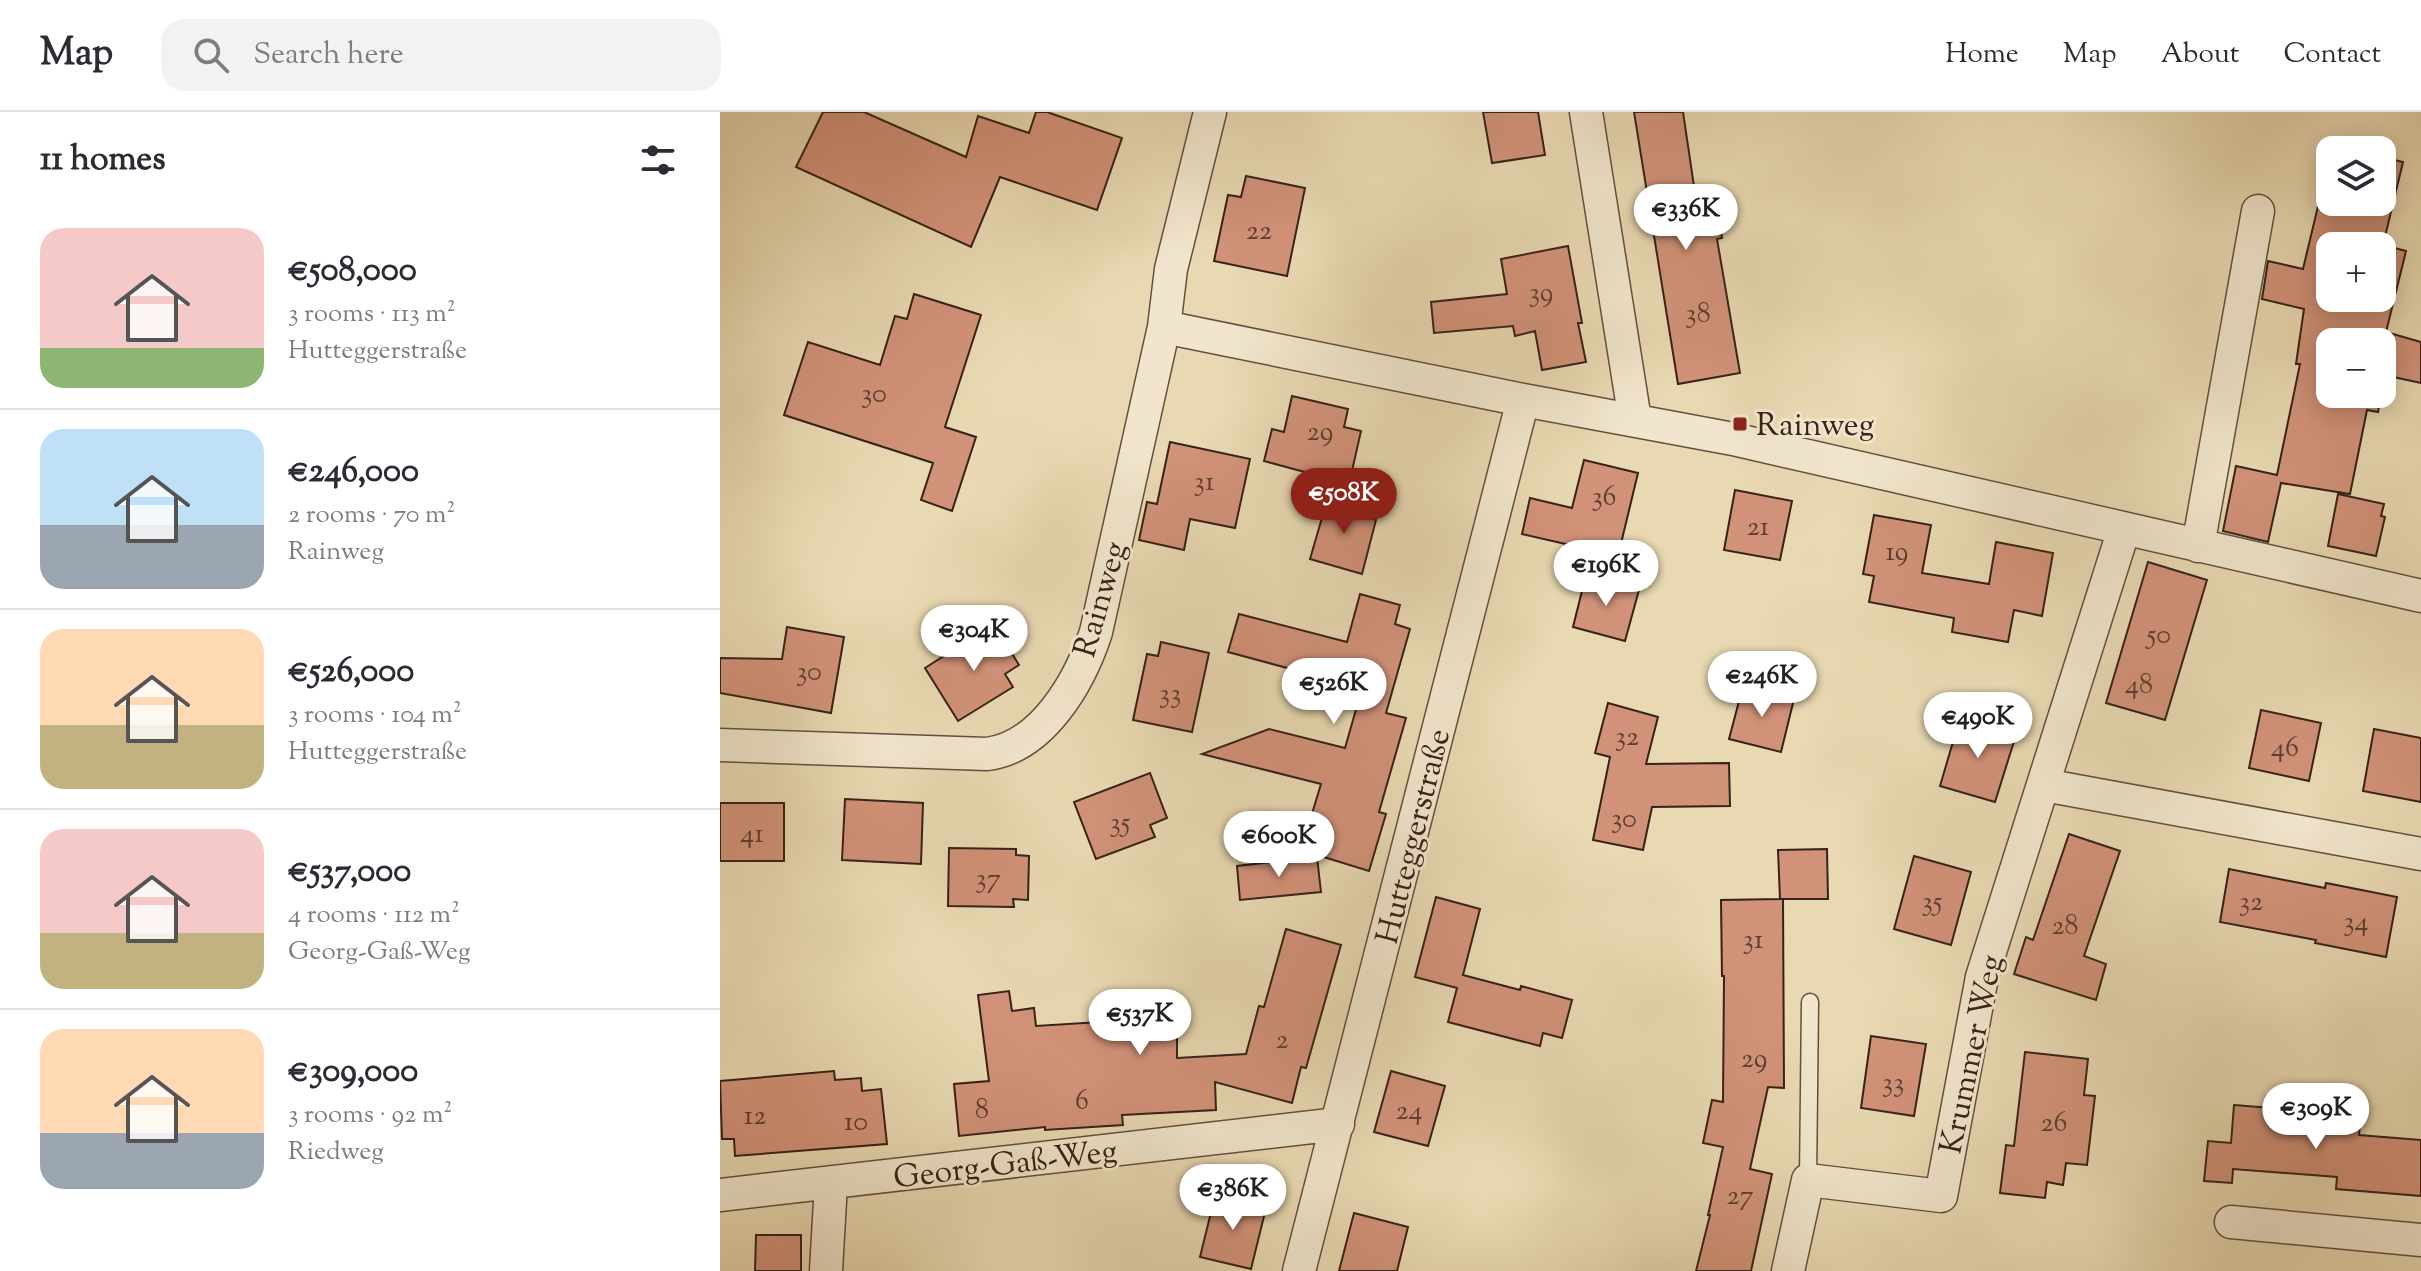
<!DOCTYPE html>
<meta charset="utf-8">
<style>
:root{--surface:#fff;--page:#f2f2f3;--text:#2b2b33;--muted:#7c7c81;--line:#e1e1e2;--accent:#8f2418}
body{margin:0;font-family:"Sorts Mill Goudy",serif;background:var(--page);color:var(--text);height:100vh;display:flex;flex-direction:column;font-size:30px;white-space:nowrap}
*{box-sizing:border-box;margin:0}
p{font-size:26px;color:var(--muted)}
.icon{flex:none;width:44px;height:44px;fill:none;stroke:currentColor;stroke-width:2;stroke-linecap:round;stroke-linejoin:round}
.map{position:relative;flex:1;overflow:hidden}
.side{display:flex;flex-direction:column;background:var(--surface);width:720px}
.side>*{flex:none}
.tools{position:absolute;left:1596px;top:24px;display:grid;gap:16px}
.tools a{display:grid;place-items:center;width:80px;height:80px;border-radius:16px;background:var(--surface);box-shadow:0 4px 20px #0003;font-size:40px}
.price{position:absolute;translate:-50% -68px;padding:0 18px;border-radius:28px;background:#fff;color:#222;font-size:26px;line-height:52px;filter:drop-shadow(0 2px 4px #0008)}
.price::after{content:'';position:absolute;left:50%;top:48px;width:24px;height:18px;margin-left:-12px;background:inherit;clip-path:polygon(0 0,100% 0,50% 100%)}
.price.on{background:var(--accent);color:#fff}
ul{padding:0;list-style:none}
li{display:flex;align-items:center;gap:24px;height:200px;padding:0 40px}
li+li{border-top:2px solid var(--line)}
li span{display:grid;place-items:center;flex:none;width:224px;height:160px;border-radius:24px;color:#555}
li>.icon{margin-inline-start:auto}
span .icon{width:96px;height:96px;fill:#fffc;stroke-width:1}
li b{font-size:34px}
h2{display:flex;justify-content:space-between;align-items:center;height:96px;padding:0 40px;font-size:34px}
header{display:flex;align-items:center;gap:48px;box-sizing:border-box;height:112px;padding:0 40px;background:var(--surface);border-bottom:2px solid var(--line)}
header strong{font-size:38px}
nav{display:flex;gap:44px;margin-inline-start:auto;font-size:28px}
.search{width:560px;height:72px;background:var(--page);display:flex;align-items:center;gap:20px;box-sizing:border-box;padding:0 28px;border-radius:24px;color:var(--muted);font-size:30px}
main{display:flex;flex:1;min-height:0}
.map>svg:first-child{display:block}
.building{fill:#d29279;stroke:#352219;stroke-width:2;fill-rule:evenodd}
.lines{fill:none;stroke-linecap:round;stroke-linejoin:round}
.service-casing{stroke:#62503f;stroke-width:19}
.minor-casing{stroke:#62503f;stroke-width:35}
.service{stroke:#f1e6cd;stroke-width:16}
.minor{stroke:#f1e6cd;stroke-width:32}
.poi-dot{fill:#8f2418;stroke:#f1e6cd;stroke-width:3}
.labels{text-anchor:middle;stroke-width:6;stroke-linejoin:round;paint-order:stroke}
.number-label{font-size:28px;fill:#5c3e31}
.poi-label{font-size:32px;fill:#352219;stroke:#f1e6cd;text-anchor:start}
.street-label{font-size:32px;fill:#352219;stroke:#f1e6cd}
</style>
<header>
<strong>Map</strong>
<div class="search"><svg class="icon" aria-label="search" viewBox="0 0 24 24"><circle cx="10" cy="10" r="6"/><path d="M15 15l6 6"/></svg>Search here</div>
<nav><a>Home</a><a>Map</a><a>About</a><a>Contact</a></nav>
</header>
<main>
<section class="side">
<h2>11 homes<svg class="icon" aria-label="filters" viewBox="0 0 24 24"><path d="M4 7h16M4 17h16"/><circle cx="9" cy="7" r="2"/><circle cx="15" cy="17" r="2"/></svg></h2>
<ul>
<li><span style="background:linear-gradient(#f6c9c9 75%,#8fb573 0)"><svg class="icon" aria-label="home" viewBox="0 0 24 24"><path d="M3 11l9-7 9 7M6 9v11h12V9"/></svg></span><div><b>€508,000</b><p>3 rooms · 113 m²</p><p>Hutteggerstraße</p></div></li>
<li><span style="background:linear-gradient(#bfe0f5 60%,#9aa5b1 0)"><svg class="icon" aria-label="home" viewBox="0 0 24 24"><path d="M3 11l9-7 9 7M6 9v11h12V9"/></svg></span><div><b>€246,000</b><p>2 rooms · 70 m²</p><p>Rainweg</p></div></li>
<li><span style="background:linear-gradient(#ffd9b3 60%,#c2b280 0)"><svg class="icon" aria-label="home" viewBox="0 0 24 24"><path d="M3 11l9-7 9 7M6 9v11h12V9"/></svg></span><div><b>€526,000</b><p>3 rooms · 104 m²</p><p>Hutteggerstraße</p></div></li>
<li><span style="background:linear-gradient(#f6c9c9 65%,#c2b280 0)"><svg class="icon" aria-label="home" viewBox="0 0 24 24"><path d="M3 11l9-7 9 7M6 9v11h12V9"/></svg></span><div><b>€537,000</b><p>4 rooms · 112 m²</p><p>Georg-Gaß-Weg</p></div></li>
<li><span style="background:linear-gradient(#ffd9b3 65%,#9aa5b1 0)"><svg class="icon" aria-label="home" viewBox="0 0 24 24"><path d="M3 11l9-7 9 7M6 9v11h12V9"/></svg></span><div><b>€309,000</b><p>3 rooms · 92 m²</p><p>Riedweg</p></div></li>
</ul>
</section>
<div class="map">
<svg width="1701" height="1159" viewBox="0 0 1701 1159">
<rect width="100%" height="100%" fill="#e9d9b2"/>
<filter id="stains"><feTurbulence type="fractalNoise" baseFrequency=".0025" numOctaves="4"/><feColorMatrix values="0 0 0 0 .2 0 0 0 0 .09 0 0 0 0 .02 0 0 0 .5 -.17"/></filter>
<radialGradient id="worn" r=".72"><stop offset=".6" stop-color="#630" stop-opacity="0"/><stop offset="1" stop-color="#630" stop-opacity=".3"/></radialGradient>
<path class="building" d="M103,0h41l102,45 12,-41 51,17 7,-21h11l75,26 -25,72 -97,-33 -29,70 -175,-80z
M763,0h55l7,43 -53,8z
M914,0h49l13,88 20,-3 6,41 -5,1 23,134 -62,11z
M1610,44v46h52v-45l21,5 -20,83 23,6 -20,81 35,10v41l-37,-8 -2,13v-46h-52v52h51l-3,18 -11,-2 -17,84 -69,-11 -13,59 -45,-11 13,-65 41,9 23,-111h-4l8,-55 -42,-10 6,-38 35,8zM1610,134h52v52h-52z
M526,64l59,12 -18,88 -73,-15 14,-66 13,2z
M848,134l14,77h-4l8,39 -44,8 -7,-39 -20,5 -2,-10 -79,7 -3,-31 76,-8 -6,-35z
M194,182l67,21 -36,112 31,10 -24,74 -31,-11 12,-37 -149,-48 24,-73 72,23 15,-49 12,3z
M572,284l56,13 -4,18 17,4 -12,53 -85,-23 8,-32 12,3z
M450,330l80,17 -15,69 -45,-9 -6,31 -45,-10 8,-38 10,2z
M864,348l54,13 -20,83 -96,-22 8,-36 42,10z
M1015,378l57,11 -12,59 -56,-10z
M1618,382l46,10 -3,12 4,1 -9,39 -48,-10z
M608,385l38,10 -2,9 12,4 -14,54 -52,-15z
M1154,403l57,10 -9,48 67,11 7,-42 57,11 -11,63 -28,-6 -6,32 -56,-10 2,-14 -85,-16 5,-26 -11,-2z
M1428,450l59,18 -42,140 -59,-17z
M866,463l53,15 -14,51 -52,-14z
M640,482l40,11 -5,19 15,5 -24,84 20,5 -27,94 7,2 -17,57 -68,-21 20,-66 -119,-30 67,-25 76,19 18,-63 -60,-18 -1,5 -74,-20 11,-38 108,28z
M67,515l57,10 -13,76 -111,-20v-35l62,1z
M277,517l22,36 -14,9 8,13 -55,34 -33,-53 55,-35 3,5z
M441,530l48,11 -17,79 -59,-12 14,-66 11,2z
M1023,574l51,13 -13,53 -52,-13z
M888,591l50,14 -12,47 83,-1 1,43 -78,1 -9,43 -50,-10 17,-83 -15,-4z
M1541,598l60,13 -12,58 -60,-13z
M1240,606l56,17 -21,67 -55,-16z
M1654,617l47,9v64l-58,-11z
M430,661l17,45 -17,7 5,12 -59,22 -22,-57z
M125,687l78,4 -2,61 -79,-4z
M0,691h64v58h-64z
M1349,722l51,17 -36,105 22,8 -10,36 -82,-26 12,-37 7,3z
M229,736l67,1v6l13,1 -1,44 -15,-1 1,8 -66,-1z
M1107,737l1,50h-48l-2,-49z
M1194,744l57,16 -20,73 -57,-16z
M597,745l4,35 -81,8 -3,-34z
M1509,757l96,19 1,-5 71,14 -11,60 -71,-14 1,-3 -96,-18z
M716,785l44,12 -17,66 57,15 1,-4 51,14 -10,38 -19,-5 -3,13 -92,-24 9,-34 -42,-11z
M1063,787l1,189 -16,-1 -18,82 22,5 -21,97h-55l14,-56h-2l15,-68 -20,-4 9,-43 11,2 1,-126h-2l-1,-76z
M566,817l55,16 -35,123 -5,-1 -9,36 -77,-21 1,28 -94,5 1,10 -78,5v-3l-86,9 -5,-52 35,-3 -11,-86 31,-4 3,20 22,-3 2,18 112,-7v-6h29v45l69,-4 13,-48 5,1z
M1151,924l55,8 -12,72 -53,-8z
M1305,940l63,7 -4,36 11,1 -8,69 -21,-2 -3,22 -16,-3 -2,16 -45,-5 6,-48 8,1z
M114,959l1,9 26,-2 1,13 19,-2 6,55 -152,12 -1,-17h-12l-2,-58z
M671,959l54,15 -17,60 -54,-14z
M1514,993l127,10 -2,20 62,5v56l-85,-7 1,-12 -104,-8 -1,14 -28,-2 4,-40 23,2z
M495,1084l51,12 -15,61 -51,-12z
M634,1101l54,14 -11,44h-58z
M36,1123h45v36h-46z"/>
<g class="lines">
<g class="service-casing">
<path id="service" d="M1088,1068l2,-178"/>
</g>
<g class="minor-casing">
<path id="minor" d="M866,0l49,308
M444,215l359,73 210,39 688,157
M1478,434l60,-335
M0,633l267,9c56,-7 93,-73 109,-122l68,-305 7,-58 39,-157
M1324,673l377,69
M0,1083l618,-71
M1511,1110l190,18
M106,1159l5,-88
M579,1159l224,-871
M1068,1159l20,-91 133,16 41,-219 142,-448"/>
</g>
<use href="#service" class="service"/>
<use href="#minor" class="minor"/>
</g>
<rect class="poi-dot" x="1012" y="304" width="16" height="16" rx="4"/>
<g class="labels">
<g class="number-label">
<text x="539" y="127">22</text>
<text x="821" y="189">39</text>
<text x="978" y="210">38</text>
<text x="154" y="290">30</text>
<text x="600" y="328">29</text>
<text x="484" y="378">31</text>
<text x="884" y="393">36</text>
<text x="1038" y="423">21</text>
<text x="1177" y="448">19</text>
<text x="1439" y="531">50</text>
<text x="89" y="568">30</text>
<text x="1419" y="581">48</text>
<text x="450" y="590">33</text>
<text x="907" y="633">32</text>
<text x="1565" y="644">46</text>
<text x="904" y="715">30</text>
<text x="400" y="719">35</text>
<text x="32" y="730">41</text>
<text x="268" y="775">37</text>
<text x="1212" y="798">35</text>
<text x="1531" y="798">32</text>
<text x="1636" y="818">34</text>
<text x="1345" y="822">28</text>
<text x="1033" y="836">31</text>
<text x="562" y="936">2</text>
<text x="1034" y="955">29</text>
<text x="1173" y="979">33</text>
<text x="362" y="997">6</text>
<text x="262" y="1006">8</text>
<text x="689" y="1007">24</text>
<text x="35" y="1012">12</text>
<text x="136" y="1018">10</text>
<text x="1334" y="1019">26</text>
<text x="1020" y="1092">27</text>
</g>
<g class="poi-label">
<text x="1036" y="323">Rainweg</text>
</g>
<g class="street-label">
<text transform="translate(379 487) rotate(-74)" y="11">Rainweg</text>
<text transform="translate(692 724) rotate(-76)" y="11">Hutteggerstraße</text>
<text transform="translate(1250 942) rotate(-78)" y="11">Krummer Weg</text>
<text transform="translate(285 1051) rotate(-7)" y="11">Georg-Gaß-Weg</text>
</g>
</g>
<rect width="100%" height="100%" filter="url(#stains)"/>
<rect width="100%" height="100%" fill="url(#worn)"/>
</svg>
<div class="tools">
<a><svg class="icon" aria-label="layers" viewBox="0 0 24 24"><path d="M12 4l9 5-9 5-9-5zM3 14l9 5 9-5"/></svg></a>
<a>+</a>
<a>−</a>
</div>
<b class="price" style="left:966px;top:140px">€336K</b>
<b class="price on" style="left:624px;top:424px">€508K</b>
<b class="price" style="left:886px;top:496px">€196K</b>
<b class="price" style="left:254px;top:561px">€304K</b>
<b class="price" style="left:1042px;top:607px">€246K</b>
<b class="price" style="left:614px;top:614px">€526K</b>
<b class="price" style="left:1258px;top:648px">€490K</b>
<b class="price" style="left:559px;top:767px">€600K</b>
<b class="price" style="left:420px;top:945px">€537K</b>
<b class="price" style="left:1596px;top:1039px">€309K</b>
<b class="price" style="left:513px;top:1120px">€386K</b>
</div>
</main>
